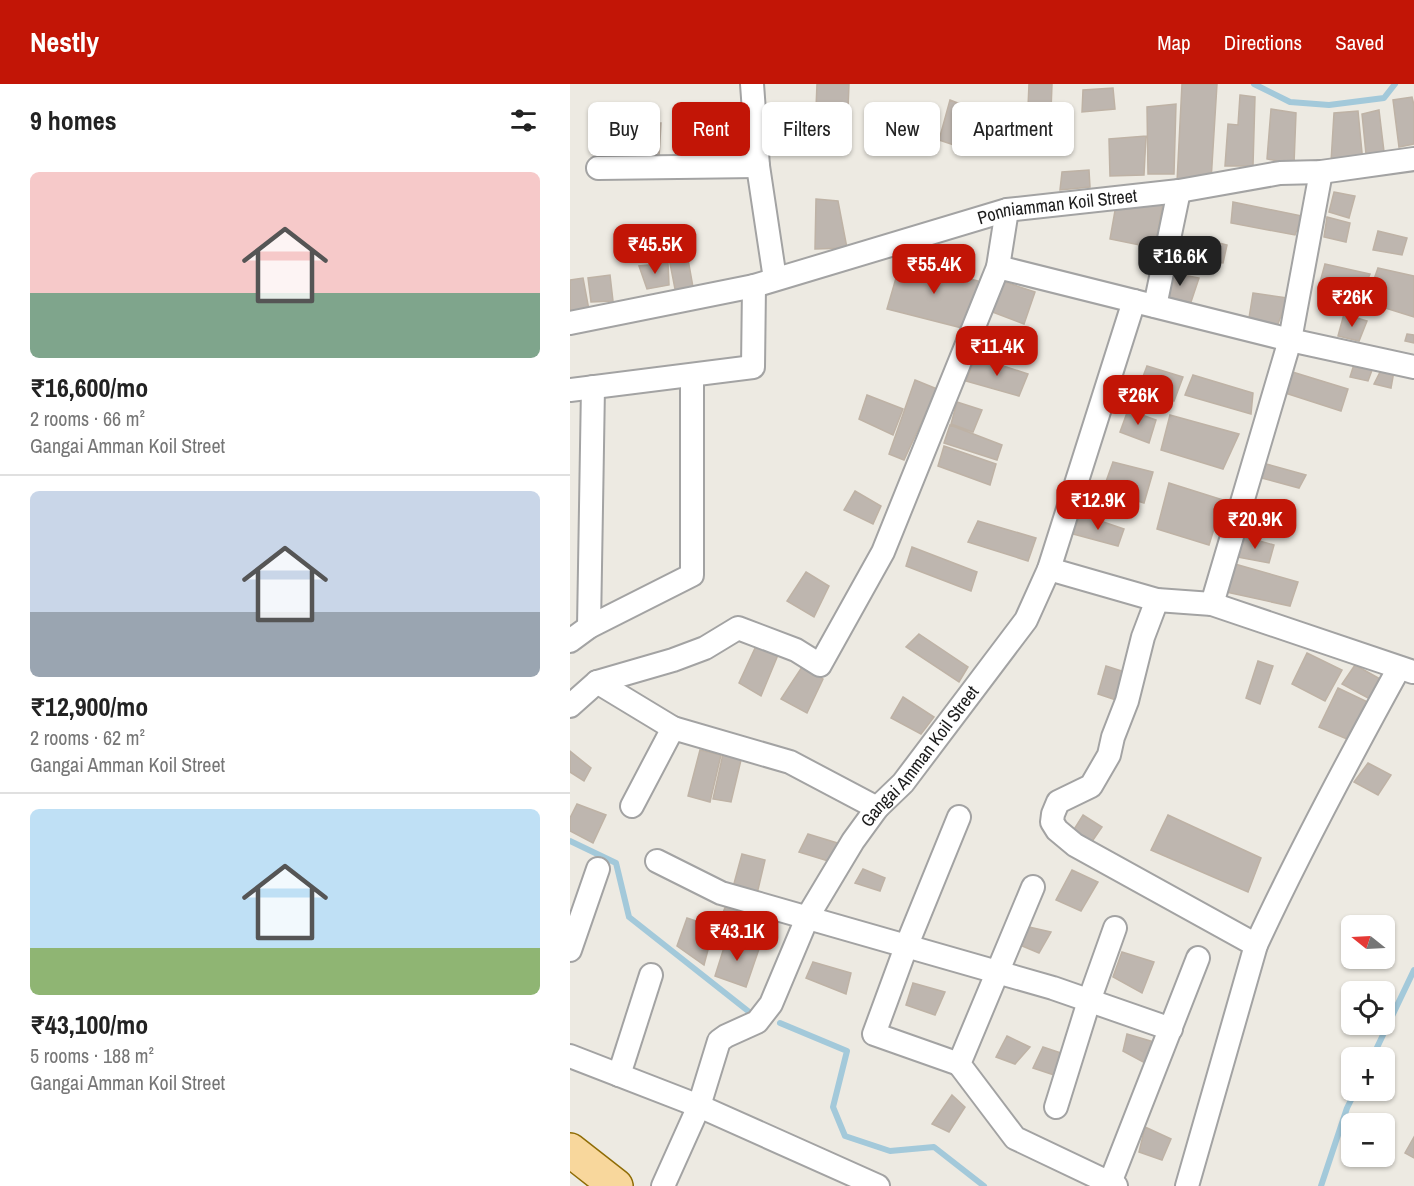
<!DOCTYPE html>
<meta charset="utf-8">
<style>
:root{--surface:#fff;--page:#f2f2f2;--text:#222;--muted:#767676;--line:#e0e0e0;--accent:#c21506}
body{margin:0;font-family:"Archivo Narrow",sans-serif;background:var(--page);color:var(--text);height:100vh;display:flex;flex-direction:column;font-size:22px;white-space:nowrap}
*{box-sizing:border-box;margin:0}
p{font-size:20px;color:var(--muted)}
.icon{flex:none;width:33px;height:33px;fill:none;stroke:currentColor;stroke-width:2;stroke-linecap:round;stroke-linejoin:round}
.map{position:relative;flex:1;overflow:hidden}
.sheet{display:flex;flex-direction:column;background:var(--surface);width:570px}
.sheet>*{flex:none}
.hud{position:absolute;left:18px;top:18px;width:570px;height:54px;display:flex;gap:12px}
.needle{width:39px;rotate:288deg}
.tools{position:absolute;left:771px;top:831px;display:grid;gap:12px}
.tools a{display:grid;place-items:center;width:54px;height:54px;border-radius:9px;background:var(--surface);box-shadow:0 2px 4px #0004;font-size:30px}
.price{position:absolute;translate:-50% -51px;padding:0 14px;border-radius:12px;background:var(--accent);color:#fff;font-size:20px;line-height:39px;filter:drop-shadow(0 2px 3px #0008)}
.price::after{content:'';position:absolute;left:50%;top:36px;width:18px;height:14px;margin-left:-9px;background:inherit;clip-path:polygon(0 0,100% 0,50% 100%)}
.price.on{background:#222;color:#fff}
ul{padding:0;list-style:none}
li{display:grid;align-content:center;gap:12px;height:318px;padding:0 30px}
li+li{border-top:2px solid var(--line)}
li span{display:grid;place-items:center;height:186px;border-radius:9px;color:#555}
li>.icon{margin-inline-start:auto}
span .icon{width:108px;height:108px;fill:#fffc;stroke-width:1}
li b{font-size:26px}
h2{display:flex;justify-content:space-between;align-items:center;height:72px;padding:0 30px;font-size:26px}
.chip{padding:0 21px;border-radius:9px;background:var(--surface);box-shadow:0 2px 4px #0004;font-size:21px;line-height:54px}
.chip.on{background:var(--accent);color:#fff}
header{display:flex;align-items:center;gap:36px;box-sizing:border-box;height:84px;padding:0 30px;background:var(--accent);color:#fff}
header strong{font-size:28px}
nav{display:flex;gap:33px;margin-inline-start:auto;font-size:21px}
main{display:flex;flex:1;min-height:0}
.map>svg:first-child{display:block}
.lines{fill:none;stroke-linecap:round;stroke-linejoin:round}
.stream{stroke:#a3c9da;stroke-width:6}
.building{fill:#beb6af;stroke:#beb2a5;stroke-width:1.5}
.minor-casing{stroke:#a3a3a3;stroke-width:26}
.primary-casing{stroke:#8f6c05;stroke-width:36}
.minor{stroke:#fff;stroke-width:22}
.primary{stroke:#f8d79c;stroke-width:33}
.labels{text-anchor:middle;stroke-width:4.5;stroke-linejoin:round;paint-order:stroke}
.street-label{font-size:18px;fill:#1c1c1c;stroke:#fff}
</style>
<header>
<strong>Nestly</strong>
<nav><a>Map</a><a>Directions</a><a>Saved</a></nav>
</header>
<main>
<section class="sheet">
<h2>9 homes<svg class="icon" aria-label="filters" viewBox="0 0 24 24"><path d="M4 7h16M4 17h16"/><circle cx="9" cy="7" r="2"/><circle cx="15" cy="17" r="2"/></svg></h2>
<ul>
<li><span style="background:linear-gradient(#f6c9c9 65%,#7fa58c 0)"><svg class="icon" aria-label="home" viewBox="0 0 24 24"><path d="M3 11l9-7 9 7M6 9v11h12V9"/></svg></span><div><b>₹16,600/mo</b><p>2 rooms · 66 m²</p><p>Gangai Amman Koil Street</p></div></li>
<li><span style="background:linear-gradient(#c9d6e8 65%,#9aa5b1 0)"><svg class="icon" aria-label="home" viewBox="0 0 24 24"><path d="M3 11l9-7 9 7M6 9v11h12V9"/></svg></span><div><b>₹12,900/mo</b><p>2 rooms · 62 m²</p><p>Gangai Amman Koil Street</p></div></li>
<li><span style="background:linear-gradient(#bfe0f5 75%,#8fb573 0)"><svg class="icon" aria-label="home" viewBox="0 0 24 24"><path d="M3 11l9-7 9 7M6 9v11h12V9"/></svg></span><div><b>₹43,100/mo</b><p>5 rooms · 188 m²</p><p>Gangai Amman Koil Street</p></div></li>
</ul>
</section>
<div class="map">
<svg width="844" height="1102" viewBox="0 0 844 1102">
<rect width="100%" height="100%" fill="#edeae2"/>
<g class="lines">
<path class="stream" d="M684,0l36,18 39,3 55,-7 11,-14
M0,757l46,22 13,54 119,94
M210,939l67,28 -14,56 12,29 45,15 44,-4 50,39
M802,974l42,-88
M751,1102l26,-78 9,-18"/>
</g>
<path class="building" d="M247,0h32l-1,24h-32z
M459,0h23l-1,27 -23,-4z
M612,0h35l-6,97 -34,1z
M543,4l2,21 -33,3 1,-22z
M670,11l15,2 -2,69h-28l3,-42 10,1z
M842,13l2,8v39l-15,3 -6,-47z
M380,16l18,7 -8,40 -21,-7z
M606,20l-2,70h-26l-1,-67z
M701,25l25,4 -2,51 -27,-5z
M809,26l6,50 -18,4 -5,-50z
M788,27l5,52 -32,-1 3,-49z
M71,39h20l-2,35 -18,1z
M576,52l-2,39 -34,1 -1,-37z
M133,55l49,2 3,19 -52,1z
M519,86l1,17 -30,3 2,-18z
M764,108l21,4 -6,22 -20,-6z
M246,115l22,2 9,47 -32,1z
M593,118l-8,46 -45,-9 6,-34z
M663,118l69,14 -7,19 -64,-12z
M757,133l23,6 -4,19 -22,-5z
M808,147l29,7 -5,17 -29,-5z
M626,153l31,8 -4,18 -31,-4z
M116,164l7,39 -18,2 -7,-36z
M331,177l81,21 -16,47 -79,-20z
M98,179l1,22 -22,4 -8,-23z
M755,180l45,10 -9,21 -42,-9z
M808,184l36,8v41l-48,-15z
M598,188l31,6 -8,24 -28,-4z
M40,191l3,26 -22,1 -3,-24z
M13,194l6,32h-19v-30z
M432,197l33,11 -11,32 -34,-13z
M683,209l35,5 -12,31 -27,-11z
M774,230l23,7 -8,20 -21,-5z
M837,250l7,1v8l-9,-2z
M406,273l52,17 -9,22 -53,-15z
M786,274l19,4 -7,19 -18,-4z
M577,282l36,11 -9,24 -36,-11z
M812,284l12,3 -3,17 -17,-4z
M716,286l62,19 -7,22 -59,-19z
M623,291l60,18 -2,21 -66,-19z
M345,296l22,9 -33,71 -15,-6z
M297,311l36,14 -10,26 -34,-16z
M387,318l25,8 -9,22 -22,-8z
M558,326l28,10 -7,23 -29,-11z
M600,331l69,19 -16,35 -62,-19z
M380,341l52,20 -5,15 -53,-17z
M374,362l52,18 -6,21 -52,-19z
M543,378l40,10 -9,31 -41,-13z
M689,378l47,13 -7,13 -45,-12z
M599,399l54,17 -14,45 -52,-16z
M285,407l26,15 -8,18 -29,-14z
M510,430l44,15 -6,17 -45,-12z
M408,437l58,17 -8,23 -60,-19z
M672,452l32,9 -5,18 -32,-6z
M342,463l65,25 -6,19 -65,-25z
M665,480l63,18 -8,24 -64,-14z
M236,488l23,14 -15,31 -27,-16z
M349,550l49,33 -9,15 -53,-35z
M186,562l22,9 -17,41 -22,-13z
M737,569l35,17 -17,31 -33,-17z
M688,577l15,5 -13,38 -14,-6z
M785,581l27,15 -12,19 -28,-15z
M536,582l25,8 -9,28 -24,-8z
M232,583l21,12 -16,34 -26,-14z
M768,604l34,16 -18,38 -35,-15z
M333,613l31,20 -13,17 -30,-16z
M130,666l21,5 -11,47 -22,-6z
M0,667l21,17 -7,13 -14,-9z
M153,670l18,6 -10,42 -18,-3z
M798,679l23,12 -13,20 -24,-13z
M7,720l29,11 -13,28 -23,-12v-13z
M513,731l19,12 -11,16 -18,-12z
M598,731l93,43 -13,34 -97,-42z
M238,750l36,11 -9,18 -36,-11z
M172,770l23,6 -9,38 -24,-7z
M293,785l22,9 -5,13 -25,-8z
M502,786l26,12 -17,29 -25,-11z
M157,819l18,5 -9,19 -17,-5z
M117,834l27,9 -10,38 -27,-19z
M459,843l22,5 -12,21 -19,-8z
M157,854l32,11 -13,38 -31,-11z
M552,868l32,10 -12,31 -29,-16z
M243,878l38,11 -5,21 -40,-16z
M343,899l32,9 -10,23 -29,-10z
M557,950l27,8 -9,21 -22,-12z
M437,952l23,11 -15,17 -19,-7z
M473,963l24,8 -4,23 -30,-10z
M382,1011l13,12 -16,25 -17,-8z
M575,1043l26,12 -9,21 -23,-8z
M844,1053v21l-9,-5z"/>
<g class="lines">
<g class="minor-casing">
<g id="minor">
<path d="M182,0l6,82 17,113"/>
<path d="M28,84l160,-2"/>
<path d="M428,183l292,73 124,27"/>
<path d="M585,222l24,-115"/>
<path id="s1" d="M0,239l184,-37 253,-76 172,-19 101,-18 41,-1 93,-13"/>
<path d="M0,306l183,-23 1,-81"/>
<path d="M479,485l108,31 55,4 201,68"/>
<path d="M587,516l-14,37 -16,64 -14,36 -4,18 -18,31 -33,16 -5,12 -1,8 5,8 18,15 181,100c44,-95 93,-186 143,-277"/>
<path d="M642,520l78,-264 31,-168"/>
<path d="M19,543l4,-240"/>
<path d="M0,557l19,-14 103,-52v-199"/>
<path d="M27,598l76,46"/>
<path d="M0,622l27,-24 76,-22 32,-12 33,-20 58,22 24,15 63,-113 115,-285 9,-57"/>
<path d="M62,722l41,-78 117,34 87,46"/>
<path d="M87,777l64,32 332,95 118,41"/>
<path d="M463,803l-74,177 56,74 101,48"/>
<path d="M0,866l28,-81"/>
<path d="M0,972l129,50 179,80"/>
<path d="M389,980l-85,-30 32,-87 53,-130"/>
<path d="M49,991l32,-100"/>
<path d="M486,1023l33,-106 26,-73"/>
<path d="M540,1099l88,-225"/>
<path id="s2" d="M93,1102l36,-80 20,-65 7,-5 31,-14 14,-18 37,-88 45,-75 24,-33 26,-25 123,-163 23,-51 85,-268"/>
<path d="M617,1102l69,-241"/>
</g>
</g>
<g class="primary-casing">
<path id="primary" d="M0,1066l46,36"/>
</g>
<use href="#minor" class="minor"/>
<use href="#primary" class="primary"/>
</g>
<g class="labels">
<g class="street-label">
<text dy="6" stroke="none"><textPath href="#s1" startOffset="502">Ponniamman Koil Street</textPath></text>
<text dy="6" stroke="none"><textPath href="#s2" startOffset="512">Gangai Amman Koil Street</textPath></text>
</g>
</g>
</svg>
<div class="tools">
<a><svg class="needle" viewBox="-14 -14 28 28"><path d="M0-13l5 13h-10z" fill="#e53935"/><path d="M0 13l5-13h-10z" fill="#767676"/></svg></a>
<a><svg class="icon" aria-label="locate" viewBox="0 0 24 24"><circle cx="12" cy="12" r="6"/><path d="M12 2v4M12 18v4M2 12h4M18 12h4"/></svg></a>
<a>+</a>
<a>−</a>
</div>
<b class="price" style="left:85px;top:191px">₹45.5K</b>
<b class="price on" style="left:610px;top:203px">₹16.6K</b>
<b class="price" style="left:364px;top:211px">₹55.4K</b>
<b class="price" style="left:782px;top:244px">₹26K</b>
<b class="price" style="left:427px;top:293px">₹11.4K</b>
<b class="price" style="left:568px;top:342px">₹26K</b>
<b class="price" style="left:528px;top:447px">₹12.9K</b>
<b class="price" style="left:685px;top:466px">₹20.9K</b>
<b class="price" style="left:167px;top:878px">₹43.1K</b>
<div class="hud">
<a class="chip">Buy</a>
<a class="chip on">Rent</a>
<a class="chip">Filters</a>
<a class="chip">New</a>
<a class="chip">Apartment</a>
</div>
</div>
</main>
